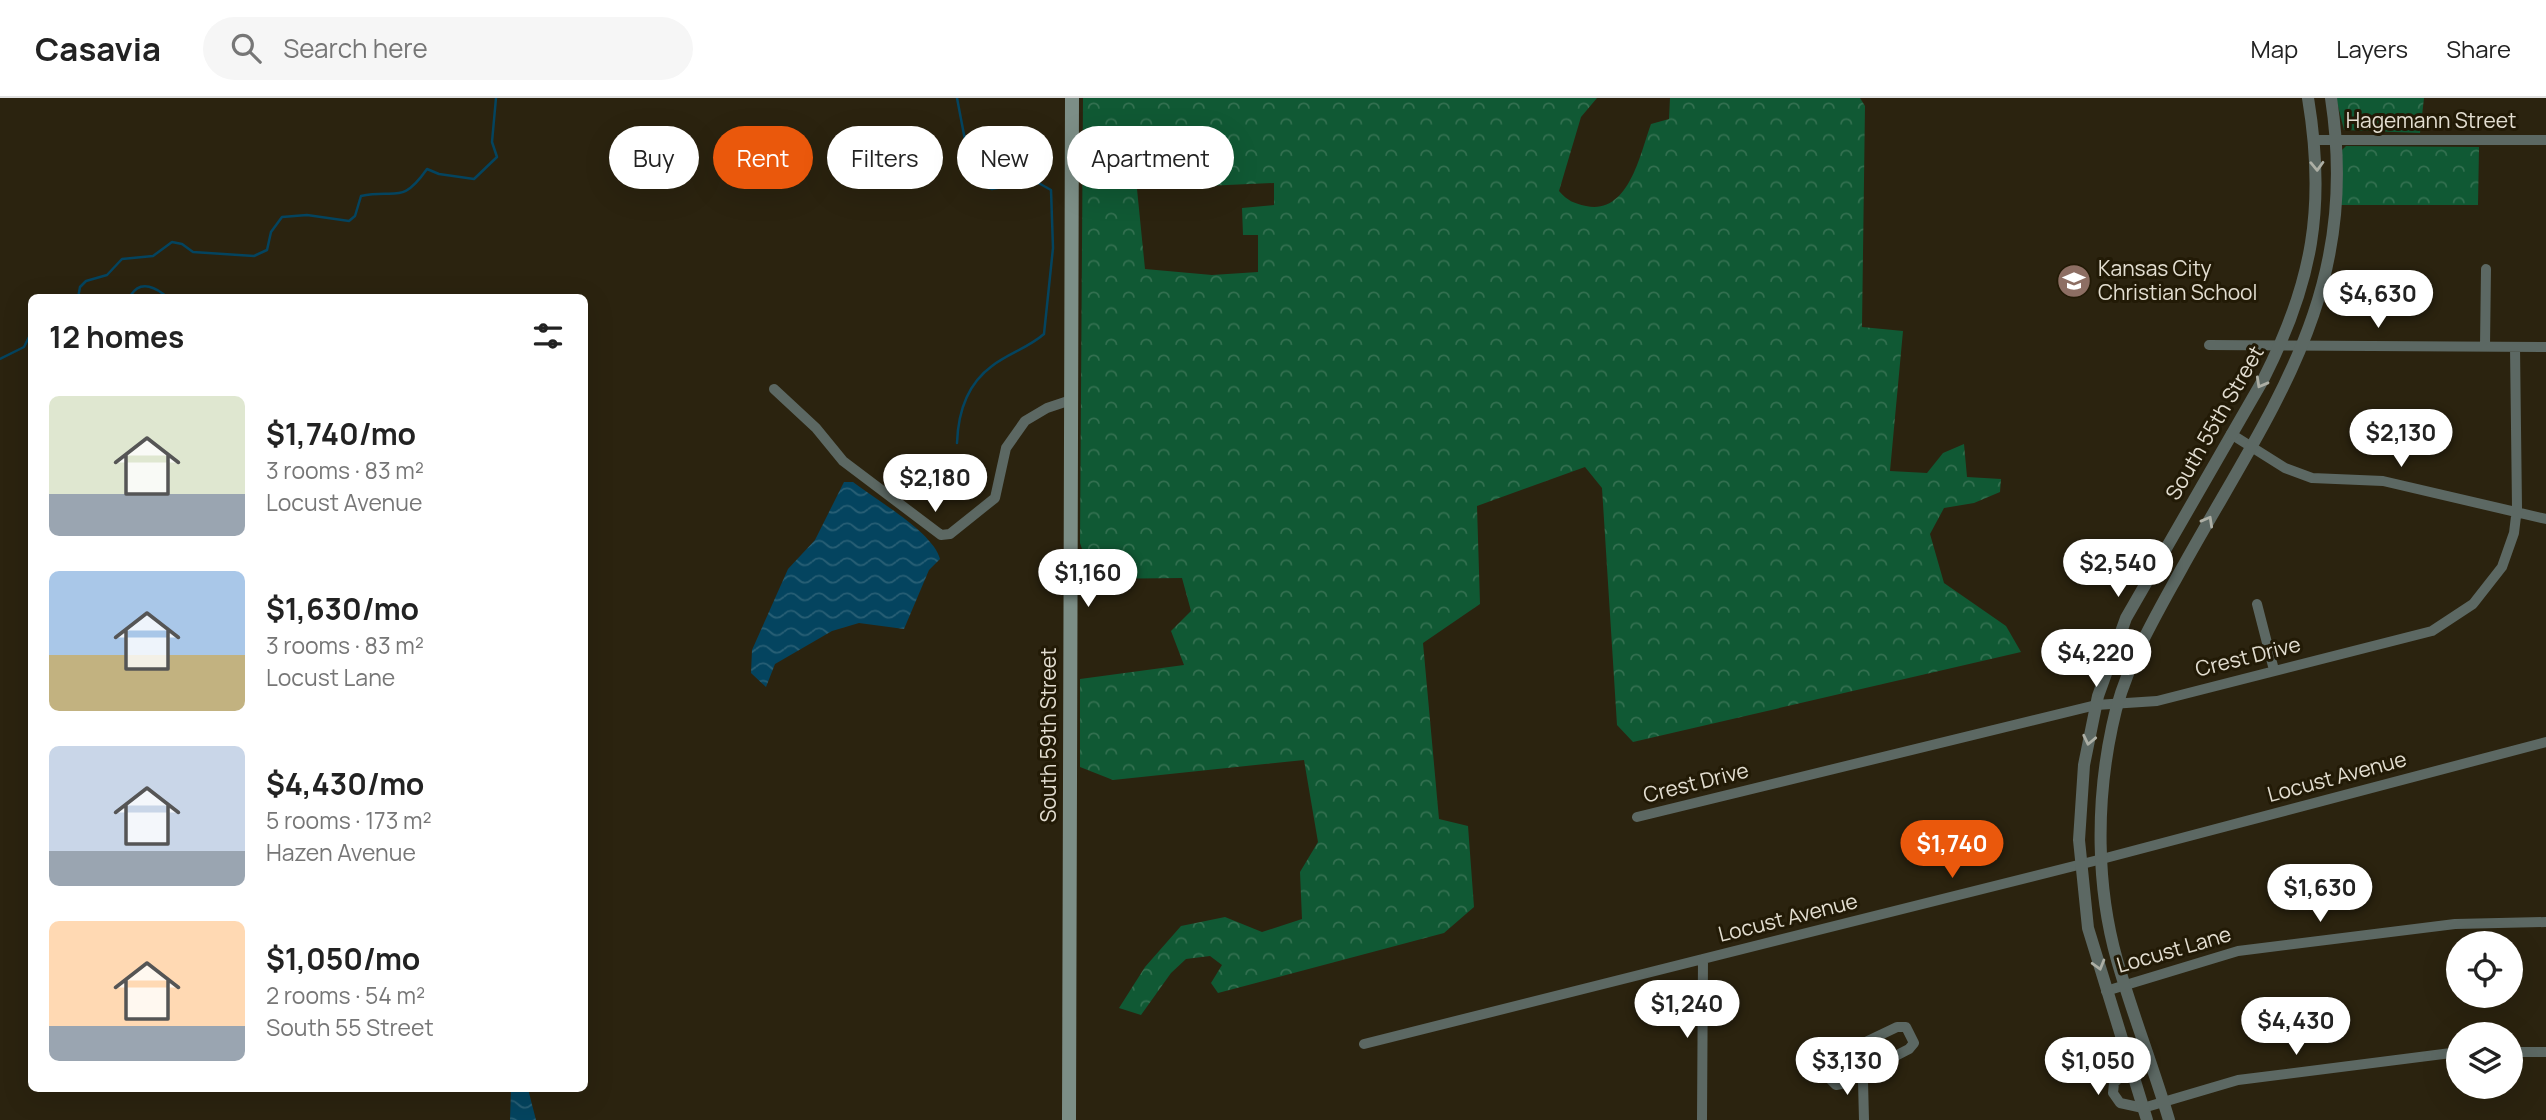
<!DOCTYPE html>
<meta charset="utf-8">
<style>
:root{--surface:#fff;--page:#f6f6f6;--text:#222;--muted:#767676;--line:#e0e0e0;--accent:#ea580c}
body{margin:0;font-family:Manrope,sans-serif;background:var(--page);color:var(--text);height:100vh;display:flex;flex-direction:column;font-size:26px;white-space:nowrap}
*{box-sizing:border-box;margin:0}
p{font-size:23px;color:var(--muted)}
.icon{flex:none;width:38px;height:38px;fill:none;stroke:currentColor;stroke-width:2;stroke-linecap:round;stroke-linejoin:round}
.map{position:relative;flex:1;overflow:hidden}
.side{position:absolute;left:28px;top:196px;width:560px;height:798px;display:flex;flex-direction:column;background:var(--surface);border-radius:10px;box-shadow:0 7px 28px #0002}
.side>*{flex:none}
.guide{position:absolute;left:609px;top:28px;width:665px;height:63px;display:flex;gap:14px}
.buttons{position:absolute;left:2446px;top:833px;display:grid;gap:14px}
.buttons a{display:grid;place-items:center;width:77px;height:77px;border-radius:50%;background:var(--surface);box-shadow:0 7px 28px #0002;font-size:35px}
.price{position:absolute;translate:-50% -60px;padding:0 16px;border-radius:24px;background:#fff;color:#222;font-size:23px;line-height:46px;filter:drop-shadow(0 2px 4px #0008)}
.price::after{content:'';position:absolute;left:50%;top:42px;width:21px;height:16px;margin-left:-10px;background:inherit;clip-path:polygon(0 0,100% 0,50% 100%)}
.price.on{background:var(--accent);color:#fff}
ul{padding:0;list-style:none}
li{display:flex;align-items:center;gap:21px;height:175px;padding:0 21px}
li span{display:grid;place-items:center;flex:none;width:196px;height:140px;border-radius:10px;color:#555}
li>.icon{margin-inline-start:auto}
span .icon{width:84px;height:84px;fill:#fffc;stroke-width:1}
li b{font-size:30px}
h2{display:flex;justify-content:space-between;align-items:center;height:84px;padding:0 21px;font-size:30px}
.chip{padding:0 24px;border-radius:32px;background:var(--surface);box-shadow:0 7px 28px #0002;font-size:24px;line-height:63px}
.chip.on{background:var(--accent);color:#fff}
header{display:flex;align-items:center;gap:42px;box-sizing:border-box;height:98px;padding:0 35px;background:var(--surface);border-bottom:2px solid var(--line)}
header strong{font-size:33px}
nav{display:flex;gap:38px;margin-inline-start:auto;font-size:24px}
.search{width:490px;height:63px;background:var(--page);display:flex;align-items:center;gap:18px;box-sizing:border-box;padding:0 24px;border-radius:38px;color:var(--muted);font-size:26px}
.map>svg:first-child{display:block}
.forest{fill:url(#forest-crowns);fill-rule:evenodd}
.water{fill:url(#water-waves)}
.lines{fill:none;stroke-linecap:round;stroke-linejoin:round}
.stream{stroke:#04445f;stroke-width:2.5}
.minor{stroke:#5c6863;stroke-width:10}
.tertiary{stroke:#5c6863;stroke-width:12}
.secondary{stroke:#7c8e86;stroke-width:14}
.oneway{stroke:#adafa5}
.labels{text-anchor:middle;stroke-width:6;stroke-linejoin:round;paint-order:stroke}
.street-label{font-size:21px;fill:#e3ded1;stroke:#221a06}
.poi-label{font-size:21px;fill:#e3ded1;stroke:#221a06;text-anchor:start}
</style>
<header>
<strong>Casavia</strong>
<div class="search"><svg class="icon" aria-label="search" viewBox="0 0 24 24"><circle cx="10" cy="10" r="6"/><path d="M15 15l6 6"/></svg>Search here</div>
<nav><a>Map</a><a>Layers</a><a>Share</a></nav>
</header>
<div class="map">
<svg width="2546" height="1022" viewBox="0 0 2546 1022">
<defs>
<pattern id="forest-crowns" width="20" height="18" patternUnits="userSpaceOnUse" patternTransform="scale(1.75)"><rect width="20" height="18" fill="#105934"/><path d="M2 6a3 3 0 1 1 6 0M12 15a3 3 0 1 1 6 0" fill="none" stroke="#337050"/></pattern>
<pattern id="water-waves" width="16" height="10" patternUnits="userSpaceOnUse" patternTransform="scale(1.75)"><rect width="16" height="10" fill="#04445f"/><path d="M0 5q4-4 8 0t8 0" fill="none" stroke="#285f75"/></pattern>
</defs>
<rect width="100%" height="100%" fill="#2b230f"/>
<path class="forest" d="M1083,0h514l-16,19 -22,74c9,10 14,12 27,15 43,9 54,-52 65,-82l18,-5 1,-21h190l5,8 -3,221 41,4 -13,140 37,2 16,-20 21,-9 3,33 34,2 -1,13 -26,11 -30,5 -14,26 14,49 62,43 15,26 -388,90 -16,-17 -15,-237 -17,-21 -108,39 3,98 -57,39 16,176 29,7 6,81 -30,26 -226,60 -7,-10 11,-18 -12,-9 -24,3 -15,14 -30,42 -22,-7 26,-41 36,-41 44,-9 37,15 40,-13 -2,-47 18,-30 -14,-82 -191,20 -33,-13v-88l104,-14 -13,-34 20,-20 -9,-33 -90,1 -12,-36zM1274,85v22l-32,3 1,27h15v37l-46,3 -67,-6 -8,-80z
M2336,0h88l-4,35 -76,-3z
M2346,48l133,1 -1,58h-137l1,-55z"/>
<path class="water" d="M844,384h9c22,17 81,51 87,77l-11,11 -25,59 -45,-6 -27,8 -57,33 -9,23 -15,-14 1,-23 36,-81 27,-29z
M511,991h17l8,31h-26z"/>
<g class="lines">
<path class="stream" d="M957,0l16,84 19,7 43,-8 16,9 2,58 -9,86c-16,14 -35,19 -52,32 -26,19 -34,47 -35,77
M78,200l2,-11 6,-6 21,-6 15,-16 31,-3 19,-14 10,2 11,8 61,4 13,-6 4,-18 11,-15 25,-2 42,6 6,-5 6,-20c35,-8 40,10 66,-27l12,5 35,5 23,-22 -5,-15 4,-44
M112,200l19,-3c10,-16 26,-7 37,3
M0,261l24,-12 8,-16"/>
<path class="minor" d="M2315,42h231
M2209,247l337,2
M2485,248l1,-77
M774,291l42,39 27,33 98,74 9,-1 45,-36 11,-50 19,-27 22,-13 24,-8
M2231,336l54,34 27,10 71,3 163,38
M2257,506l17,66
M1637,719l459,-112 61,-4 275,-70 41,-27 29,-37 12,-34 3,-25 -2,-161
M2106,893l132,-40 217,-27 91,-2
M1897,929h9l8,16 -5,6 -68,35 -5,1 -12,-12 4,-13z
M1862,944l2,78
M1364,946l738,-185 444,-117
M2511,954h35
M2130,969l-16,16 -1,10 7,10 23,5 95,-28 221,-28
M1702,1022l1,-161"/>
<path class="tertiary" d="M2147,1022l-59,-192 -9,-88 5,-75 14,-69 28,-78 137,-238c50,-98 63,-174 45,-282
M2169,1022c-16,-54 -37,-107 -52,-160 -21,-74 -21,-158 -5,-233 11,-57 42,-108 70,-159 90,-162 179,-273 149,-470"/>
<path class="secondary" d="M1069,1022l3,-1022"/>
</g>
<defs><path id="oneway-chevron" d="M-2-3.5L2.5 0L-2 3.5" fill="none" stroke-width="1.6" stroke-linecap="round" stroke-linejoin="round" transform="scale(1.75)"/></defs>
<g class="oneway">
<use href="#oneway-chevron" transform="translate(2317 68) rotate(88)"/>
<use href="#oneway-chevron" transform="translate(2261 285) rotate(119)"/>
<use href="#oneway-chevron" transform="translate(2208 423) rotate(-61)"/>
<use href="#oneway-chevron" transform="translate(2089 642) rotate(102)"/>
<use href="#oneway-chevron" transform="translate(2099 867) rotate(74)"/>
</g>
<defs>
<g id="school-disc" transform="scale(1.75)"><circle r="9.5" fill="#8d6e63" stroke="#221a06"/><path d="M0-5L7-2L0 1L-7-2ZM-4 1L0 2.5L4 1V4Q0 6-4 4Z" fill="#fff"/></g>
</defs>
<g fill-rule="evenodd">
<use href="#school-disc" x="2074" y="183"/>
</g>
<g class="labels">
<g class="street-label">
<text x="2431" y="30">Hagemann Street</text>
<text transform="translate(2215 325) rotate(-60)" y="7">South 55th Street</text>
<text transform="translate(2248 559) rotate(-14)" y="7">Crest Drive</text>
<text transform="translate(1049 637) rotate(-90)" y="7">South 59th Street</text>
<text transform="translate(2337 679) rotate(-15)" y="7">Locust Avenue</text>
<text transform="translate(1696 685) rotate(-14)" y="7">Crest Drive</text>
<text transform="translate(1788 820) rotate(-14)" y="7">Locust Avenue</text>
<text transform="translate(2174 852) rotate(-16)" y="7">Locust Lane</text>
</g>
<g class="poi-label">
<text x="2098" y="178">Kansas City<tspan x="2098" dy="24">Christian School</tspan></text>
</g>
</g>
</svg>
<div class="buttons">
<a><svg class="icon" aria-label="locate" viewBox="0 0 24 24"><circle cx="12" cy="12" r="6"/><path d="M12 2v4M12 18v4M2 12h4M18 12h4"/></svg></a>
<a><svg class="icon" aria-label="layers" viewBox="0 0 24 24"><path d="M12 4l9 5-9 5-9-5zM3 14l9 5 9-5"/></svg></a>
</div>
<b class="price" style="left:2378px;top:232px">$4,630</b>
<b class="price" style="left:2401px;top:371px">$2,130</b>
<b class="price" style="left:935px;top:416px">$2,180</b>
<b class="price" style="left:2118px;top:501px">$2,540</b>
<b class="price" style="left:1088px;top:511px">$1,160</b>
<b class="price" style="left:2096px;top:591px">$4,220</b>
<b class="price on" style="left:1952px;top:782px">$1,740</b>
<b class="price" style="left:2320px;top:826px">$1,630</b>
<b class="price" style="left:1687px;top:942px">$1,240</b>
<b class="price" style="left:2296px;top:959px">$4,430</b>
<b class="price" style="left:1847px;top:999px">$3,130</b>
<b class="price" style="left:2098px;top:999px">$1,050</b>
<div class="guide">
<a class="chip">Buy</a>
<a class="chip on">Rent</a>
<a class="chip">Filters</a>
<a class="chip">New</a>
<a class="chip">Apartment</a>
</div>
<section class="side">
<h2>12 homes<svg class="icon" aria-label="filters" viewBox="0 0 24 24"><path d="M4 7h16M4 17h16"/><circle cx="9" cy="7" r="2"/><circle cx="15" cy="17" r="2"/></svg></h2>
<ul>
<li><span style="background:linear-gradient(#dfe7d0 70%,#9aa5b1 0)"><svg class="icon" aria-label="home" viewBox="0 0 24 24"><path d="M3 11l9-7 9 7M6 9v11h12V9"/></svg></span><div><b>$1,740/mo</b><p>3 rooms · 83 m²</p><p>Locust Avenue</p></div></li>
<li><span style="background:linear-gradient(#a9c7e8 60%,#c2b280 0)"><svg class="icon" aria-label="home" viewBox="0 0 24 24"><path d="M3 11l9-7 9 7M6 9v11h12V9"/></svg></span><div><b>$1,630/mo</b><p>3 rooms · 83 m²</p><p>Locust Lane</p></div></li>
<li><span style="background:linear-gradient(#c9d6e8 75%,#9aa5b1 0)"><svg class="icon" aria-label="home" viewBox="0 0 24 24"><path d="M3 11l9-7 9 7M6 9v11h12V9"/></svg></span><div><b>$4,430/mo</b><p>5 rooms · 173 m²</p><p>Hazen Avenue</p></div></li>
<li><span style="background:linear-gradient(#ffd9b3 75%,#9aa5b1 0)"><svg class="icon" aria-label="home" viewBox="0 0 24 24"><path d="M3 11l9-7 9 7M6 9v11h12V9"/></svg></span><div><b>$1,050/mo</b><p>2 rooms · 54 m²</p><p>South 55 Street</p></div></li>
</ul>
</section>
</div>
